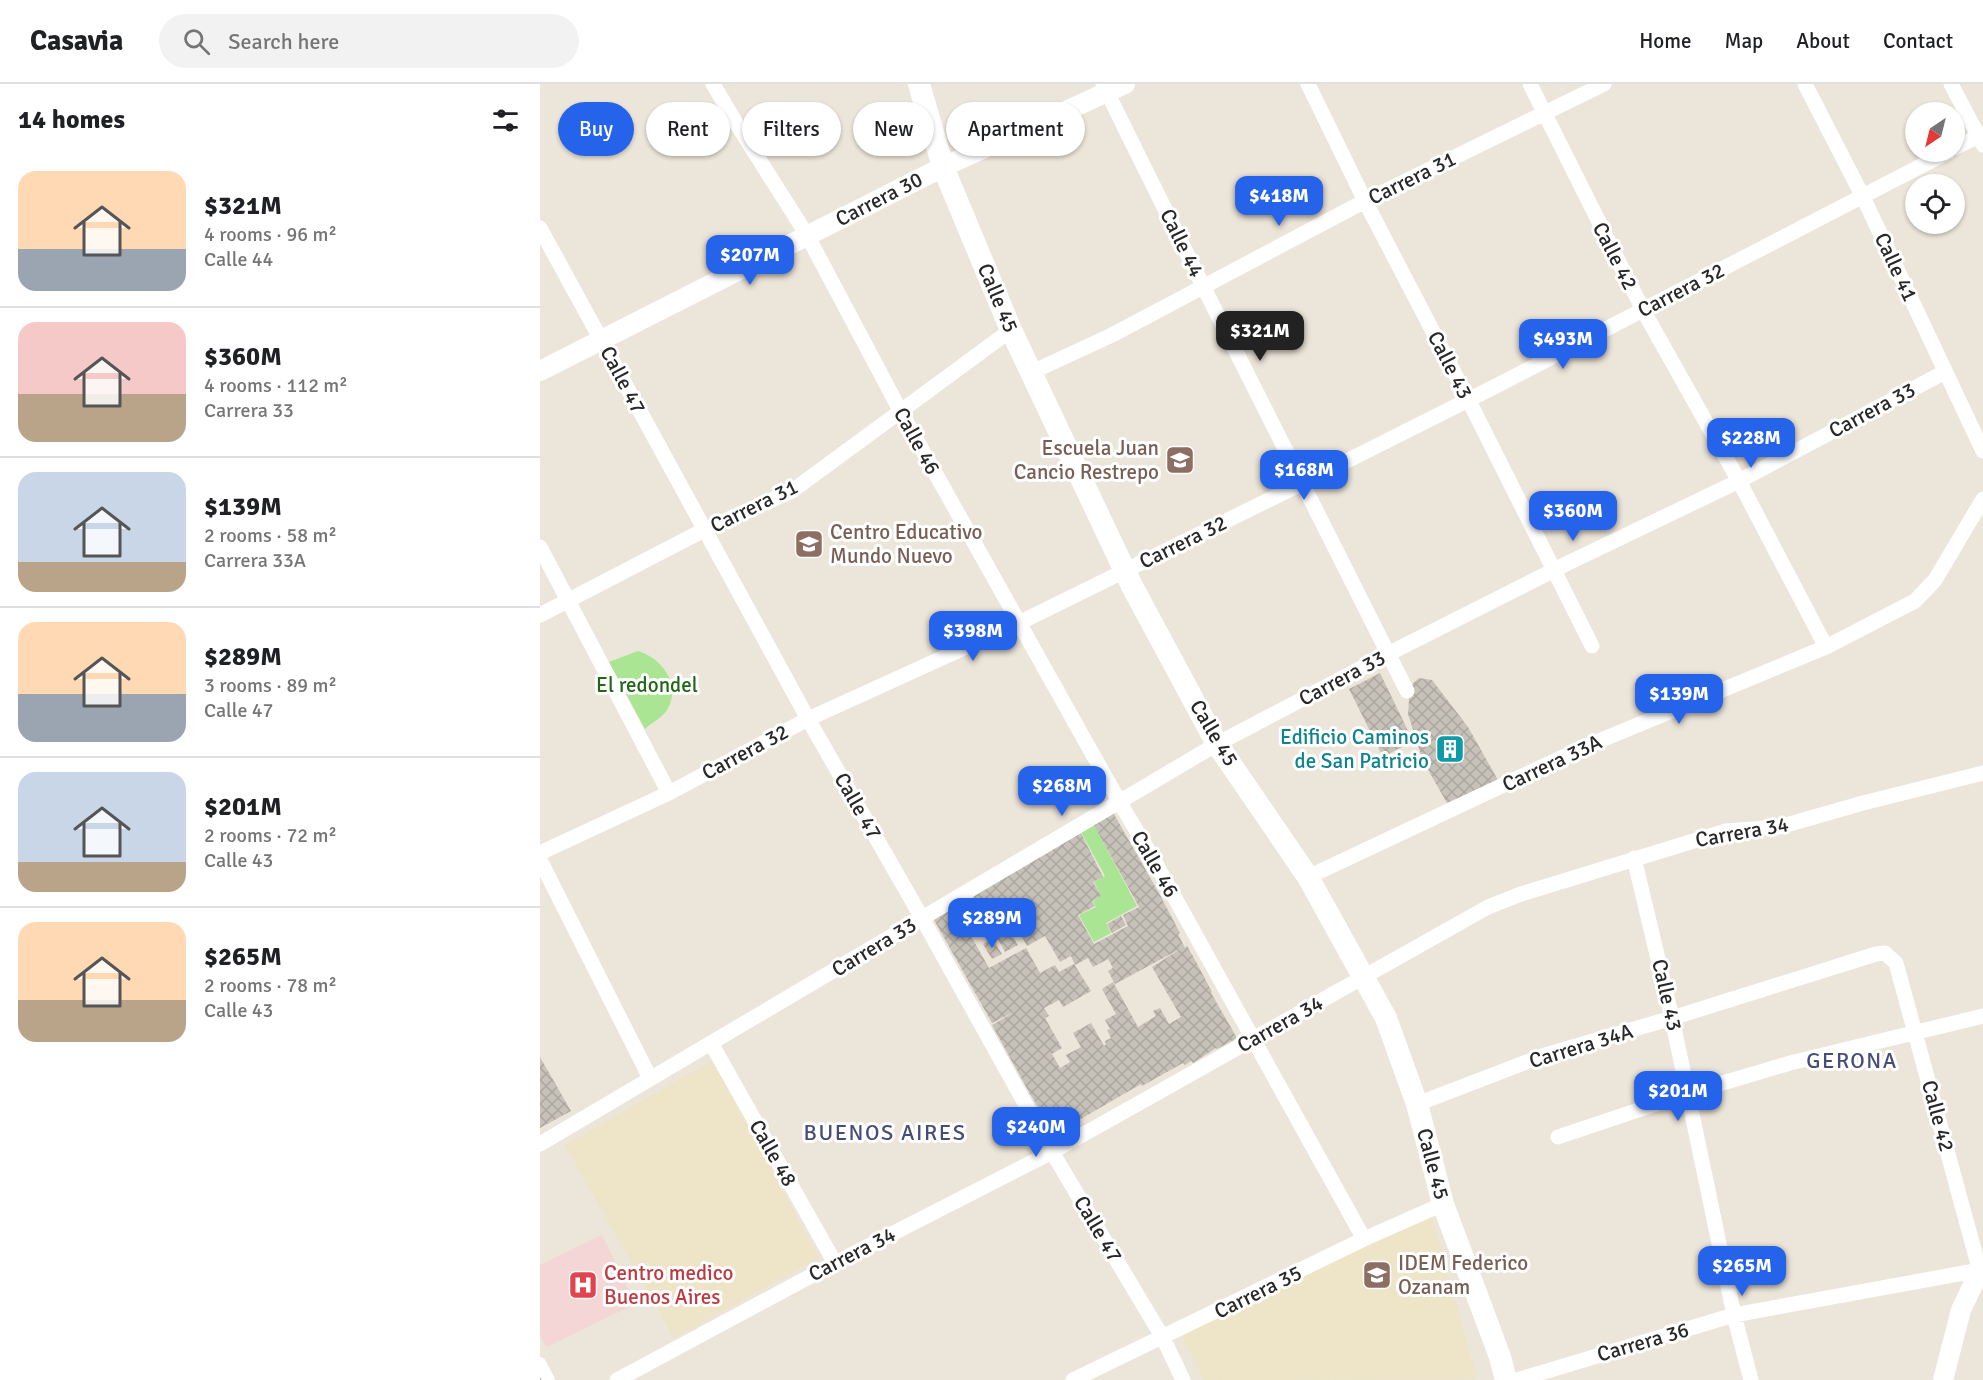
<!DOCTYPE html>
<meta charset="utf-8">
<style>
:root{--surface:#fff;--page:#f2f2f2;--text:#202124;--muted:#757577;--line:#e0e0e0;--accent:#2563eb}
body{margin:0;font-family:Signika,sans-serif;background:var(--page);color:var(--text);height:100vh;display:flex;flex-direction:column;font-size:22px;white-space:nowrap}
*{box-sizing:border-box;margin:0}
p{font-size:20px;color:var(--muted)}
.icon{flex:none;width:33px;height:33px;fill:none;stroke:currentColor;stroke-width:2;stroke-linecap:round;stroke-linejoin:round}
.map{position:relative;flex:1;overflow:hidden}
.side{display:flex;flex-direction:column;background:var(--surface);width:540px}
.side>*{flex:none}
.top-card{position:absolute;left:18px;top:18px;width:570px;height:54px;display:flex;gap:12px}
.needle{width:39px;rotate:215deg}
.fabs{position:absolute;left:1365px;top:18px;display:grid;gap:12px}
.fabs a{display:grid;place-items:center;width:60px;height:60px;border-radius:50%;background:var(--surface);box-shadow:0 2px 4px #0004;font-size:30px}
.price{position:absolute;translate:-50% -51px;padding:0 14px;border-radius:12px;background:var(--accent);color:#fff;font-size:20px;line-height:39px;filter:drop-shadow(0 2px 3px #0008)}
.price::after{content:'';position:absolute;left:50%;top:36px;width:18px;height:14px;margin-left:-9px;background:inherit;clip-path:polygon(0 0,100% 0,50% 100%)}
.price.active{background:#222;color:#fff}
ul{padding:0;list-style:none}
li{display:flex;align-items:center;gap:18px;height:150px;padding:0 18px}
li+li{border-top:2px solid var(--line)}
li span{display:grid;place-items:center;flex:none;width:168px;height:120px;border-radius:18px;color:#555}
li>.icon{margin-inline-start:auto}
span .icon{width:72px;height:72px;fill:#fffc;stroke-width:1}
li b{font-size:26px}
h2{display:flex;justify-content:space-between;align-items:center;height:72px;padding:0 18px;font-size:26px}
.tag{padding:0 21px;border-radius:27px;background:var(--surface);box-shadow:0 2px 4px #0004;font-size:21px;line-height:54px}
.tag.active{background:var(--accent);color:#fff}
header{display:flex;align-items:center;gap:36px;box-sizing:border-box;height:84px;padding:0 30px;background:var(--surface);border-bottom:2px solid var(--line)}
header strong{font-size:28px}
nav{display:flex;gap:33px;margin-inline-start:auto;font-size:21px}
.search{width:420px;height:54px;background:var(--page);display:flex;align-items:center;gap:15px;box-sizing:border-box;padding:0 21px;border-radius:33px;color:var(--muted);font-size:22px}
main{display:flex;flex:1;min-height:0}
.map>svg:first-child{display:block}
.education{fill:#eee4c7}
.medical{fill:#f3d6d5}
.grass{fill:#a9e592}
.building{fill:url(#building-cross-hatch)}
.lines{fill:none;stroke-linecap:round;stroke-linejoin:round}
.pedestrian{stroke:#fff;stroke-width:12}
.minor{stroke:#fff;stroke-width:15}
.tertiary{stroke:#fff;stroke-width:20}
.secondary{stroke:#fff;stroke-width:22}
.tram{stroke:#9c9eb4;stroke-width:1.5}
.labels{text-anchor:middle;stroke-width:6;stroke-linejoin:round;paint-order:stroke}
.street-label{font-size:21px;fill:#282828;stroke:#fff}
.education-label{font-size:21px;fill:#785e54;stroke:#fff;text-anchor:start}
.park-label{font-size:21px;fill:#216716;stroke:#fff}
.culture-label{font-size:21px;fill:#0d838f;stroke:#fff;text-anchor:end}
.health-label{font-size:21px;fill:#be3a42;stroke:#fff;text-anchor:start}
.neighbourhood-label{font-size:22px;letter-spacing:1.5px;fill:#474d7a;stroke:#fff}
</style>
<header>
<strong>Casavia</strong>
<div class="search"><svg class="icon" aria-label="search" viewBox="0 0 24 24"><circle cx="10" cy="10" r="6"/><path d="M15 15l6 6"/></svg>Search here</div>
<nav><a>Home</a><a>Map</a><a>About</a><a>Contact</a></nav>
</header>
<main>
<section class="side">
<h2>14 homes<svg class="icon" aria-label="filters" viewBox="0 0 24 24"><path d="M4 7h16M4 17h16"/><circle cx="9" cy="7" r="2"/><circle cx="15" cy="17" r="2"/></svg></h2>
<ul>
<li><span style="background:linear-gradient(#ffd9b3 65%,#9aa5b1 0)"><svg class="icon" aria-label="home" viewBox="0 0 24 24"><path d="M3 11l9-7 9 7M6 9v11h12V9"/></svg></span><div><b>$321M</b><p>4 rooms · 96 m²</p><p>Calle 44</p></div></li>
<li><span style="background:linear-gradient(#f6c9c9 60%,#b9a48a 0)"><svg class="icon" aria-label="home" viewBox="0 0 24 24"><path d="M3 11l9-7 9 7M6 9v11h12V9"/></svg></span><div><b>$360M</b><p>4 rooms · 112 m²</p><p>Carrera 33</p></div></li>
<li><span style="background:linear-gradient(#c9d6e8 75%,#b9a48a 0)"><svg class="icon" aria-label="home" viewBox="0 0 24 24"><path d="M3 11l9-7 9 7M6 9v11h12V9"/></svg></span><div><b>$139M</b><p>2 rooms · 58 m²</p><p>Carrera 33A</p></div></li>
<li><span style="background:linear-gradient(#ffd9b3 60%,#9aa5b1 0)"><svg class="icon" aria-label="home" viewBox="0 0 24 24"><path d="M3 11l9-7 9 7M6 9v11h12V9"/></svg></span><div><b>$289M</b><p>3 rooms · 89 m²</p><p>Calle 47</p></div></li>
<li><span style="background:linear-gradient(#c9d6e8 75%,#b9a48a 0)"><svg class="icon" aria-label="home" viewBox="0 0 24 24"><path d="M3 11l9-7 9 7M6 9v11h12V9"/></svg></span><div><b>$201M</b><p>2 rooms · 72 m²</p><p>Calle 43</p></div></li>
<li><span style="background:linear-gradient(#ffd9b3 65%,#b9a48a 0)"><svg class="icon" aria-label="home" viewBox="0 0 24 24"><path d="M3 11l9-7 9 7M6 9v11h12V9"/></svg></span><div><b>$265M</b><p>2 rooms · 78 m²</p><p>Calle 43</p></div></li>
</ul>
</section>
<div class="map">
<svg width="1443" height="1296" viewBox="0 0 1443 1296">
<defs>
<pattern id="building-cross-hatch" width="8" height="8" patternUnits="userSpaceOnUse" patternTransform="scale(1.5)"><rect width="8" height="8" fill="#c7c2b9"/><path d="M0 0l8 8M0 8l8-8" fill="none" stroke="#aba79f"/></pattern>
</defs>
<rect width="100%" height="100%" fill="#ece5d9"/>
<path class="education" d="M172,977l107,197 -145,80 -109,-193z
M891,1131l46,164 -273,1 -23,-46z"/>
<path class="medical" d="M62,1151l33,69 -89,43 -6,-12v-70z"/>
<path class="grass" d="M98,567c24,7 44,34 29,59 -4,7 -16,13 -22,19l-36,-67z
M554,741l43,81 -31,17 5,10 -17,9 -15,-27 17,-8 -3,-6 8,-5 -7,-14 11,-6 -24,-44z"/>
<path class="building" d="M840,589l33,68 -30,16 -34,-68z
M879,594l13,2 36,47 31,55 -52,21 -24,-42 -15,-47 2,-28z
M571,725l49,86 20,38 -2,1 7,14 2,-2 7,12 18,34 -1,1 26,45 -20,11 -1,-1 -23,15 -2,-2 -6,4 -2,-2 -41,23 -1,-2 -86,50 -25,-40 -38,-69 24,-14 -24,12 -59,-105 21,-12 35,62 37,-20 14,25 15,-8 4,7 15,-8 17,27 -28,16 -4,-7 -15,8 5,8 -4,2 17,30 -10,6 8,14 10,-6 -4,-7 15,-8 -8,-14 18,-10 13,23 2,-2 -1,-3 6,-3 -4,-8 3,-1 -5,-9 11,-6 -14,-25 11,-7 25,45 18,-11 -3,-5 7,-3 9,16 12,-7 -29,-50 30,-19 -67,36 -7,-13 5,-3 -5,-9 -15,8 -5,-9 -13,7 -4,-9 -11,6 -15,-26 -18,10 -7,-13 -7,4 5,8 -13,7 -33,-58 109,-61 22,44 -10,5 8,14 -9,5 3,5 -17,9 16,29 34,-18 -5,-11 16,-8 -48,-87z
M581,832l5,9 -14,8 -5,-9z
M452,854l10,16 -10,5 -9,-15z
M0,973l31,54 -31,17z"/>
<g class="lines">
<path class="pedestrian" d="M0,1279l9,17"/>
<path class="minor" d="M173,0l23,39 71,112 94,177 219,391 30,50 214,386
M563,0l100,202 204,405
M768,0l57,117 103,198 124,247
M990,0l113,226 96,171 87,166
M1265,0l58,113 120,254
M1411,0l32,61
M1414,64l29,-14
M0,144l268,491 114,199 130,234 111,186 20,42
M490,289l82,-38 253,-134 239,-117
M0,463l129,246
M0,531l164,-85 88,-39 219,-161
M0,769l129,-60 139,-74 211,-96 284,-140 191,-96 454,-235
M1094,774l38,160 62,297 17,65
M0,776l110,218
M768,793l274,-129 244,-101 89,-46 20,-21 48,-81
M171,959l124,220
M877,1020l128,-49 127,-37 204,-64 9,-1 11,10 86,316
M1018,1053l131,-44 101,-30 193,-47
M0,1060l677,-400 171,-90 180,-91 171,-82 206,-109
M77,1296l218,-117 217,-111 436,-245 33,-13 205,-63 53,-4 84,-24 120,-30
M533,1296l291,-141 79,-35
M977,1296l217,-65 246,-45"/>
<path class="tertiary" d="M0,287l403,-204 182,-83
M1403,1296l18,-70 19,-40 3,-1"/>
<path class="secondary" d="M379,0l24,83 68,163 121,256 85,158 91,133 78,141 31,86 26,100 57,153 6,23"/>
<path class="tram" d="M0,1295v1"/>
</g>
<defs>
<g id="school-square" transform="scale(1.5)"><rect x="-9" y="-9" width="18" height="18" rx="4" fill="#8d6e63" stroke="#fff"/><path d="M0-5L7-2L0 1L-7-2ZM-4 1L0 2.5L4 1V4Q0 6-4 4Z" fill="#fff"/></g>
<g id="building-square" transform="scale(1.5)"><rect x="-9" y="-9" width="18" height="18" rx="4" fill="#0f9aa8" stroke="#fff"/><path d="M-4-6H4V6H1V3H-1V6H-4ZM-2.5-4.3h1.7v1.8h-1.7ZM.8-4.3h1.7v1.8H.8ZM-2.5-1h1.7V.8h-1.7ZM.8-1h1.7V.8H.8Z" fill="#fff"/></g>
<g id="hospital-square" transform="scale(1.5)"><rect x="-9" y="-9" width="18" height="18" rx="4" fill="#e0444e" stroke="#fff"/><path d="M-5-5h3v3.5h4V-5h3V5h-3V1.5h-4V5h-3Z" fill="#fff"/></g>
</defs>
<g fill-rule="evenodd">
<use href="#school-square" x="640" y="376"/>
<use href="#school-square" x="269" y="460"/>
<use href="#building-square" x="910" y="665"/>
<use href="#school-square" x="837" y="1191"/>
<use href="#hospital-square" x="43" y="1201"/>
</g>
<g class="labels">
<g class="street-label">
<text transform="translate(872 94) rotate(-26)" y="7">Carrera 31</text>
<text transform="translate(339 115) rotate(-27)" y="7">Carrera 30</text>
<text transform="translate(642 159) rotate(64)" y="7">Calle 44</text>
<text transform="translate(1075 172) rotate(63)" y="7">Calle 42</text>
<text transform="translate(1356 183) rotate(65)" y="7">Calle 41</text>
<text transform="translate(1141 206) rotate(-27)" y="7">Carrera 32</text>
<text transform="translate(458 214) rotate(67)" y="7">Calle 45</text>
<text transform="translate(910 281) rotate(63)" y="7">Calle 43</text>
<text transform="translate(83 296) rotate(62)" y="7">Calle 47</text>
<text transform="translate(1332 326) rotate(-28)" y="7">Carrera 33</text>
<text transform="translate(377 357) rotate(61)" y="7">Calle 46</text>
<text transform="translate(214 422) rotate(-26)" y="7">Carrera 31</text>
<text transform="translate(643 458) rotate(-26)" y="7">Carrera 32</text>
<text transform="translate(802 594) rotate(-28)" y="7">Carrera 33</text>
<text transform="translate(674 649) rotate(59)" y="7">Calle 45</text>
<text transform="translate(205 668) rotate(-28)" y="7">Carrera 32</text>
<text transform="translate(1012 679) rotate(-25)" y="7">Carrera 33A</text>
<text transform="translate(318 722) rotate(60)" y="7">Calle 47</text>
<text transform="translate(1202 748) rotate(-10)" y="7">Carrera 34</text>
<text transform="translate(615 780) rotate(60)" y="7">Calle 46</text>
<text transform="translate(334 863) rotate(-31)" y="7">Carrera 33</text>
<text transform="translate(1127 911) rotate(77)" y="7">Calle 43</text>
<text transform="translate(740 940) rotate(-29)" y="7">Carrera 34</text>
<text transform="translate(1041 962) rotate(-17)" y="7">Carrera 34A</text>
<text transform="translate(1398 1032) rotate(75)" y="7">Calle 42</text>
<text transform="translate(233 1069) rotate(60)" y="7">Calle 48</text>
<text transform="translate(893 1080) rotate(75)" y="7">Calle 45</text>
<text transform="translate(558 1145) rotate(59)" y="7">Calle 47</text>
<text transform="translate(312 1170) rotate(-27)" y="7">Carrera 34</text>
<text transform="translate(718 1208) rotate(-26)" y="7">Carrera 35</text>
<text transform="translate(1103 1258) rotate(-16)" y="7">Carrera 36</text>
</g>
<g class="education-label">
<text x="619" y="371" text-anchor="end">Escuela Juan<tspan x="619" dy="24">Cancio Restrepo</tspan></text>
<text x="290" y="455">Centro Educativo<tspan x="290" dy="24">Mundo Nuevo</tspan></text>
<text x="858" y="1186">IDEM Federico<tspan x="858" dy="24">Ozanam</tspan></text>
</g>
<g class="park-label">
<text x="107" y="608">El redondel</text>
</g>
<g class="culture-label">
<text x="889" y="660">Edificio Caminos<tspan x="889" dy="24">de San Patricio</tspan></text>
</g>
<g class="health-label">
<text x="64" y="1196">Centro medico<tspan x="64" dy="24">Buenos Aires</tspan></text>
</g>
<g class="neighbourhood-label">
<text x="1312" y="984">GERONA</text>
<text x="345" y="1056">BUENOS AIRES</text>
</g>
</g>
</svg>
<div class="fabs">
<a><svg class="needle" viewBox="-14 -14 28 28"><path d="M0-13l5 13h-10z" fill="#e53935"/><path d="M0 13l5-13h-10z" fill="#757577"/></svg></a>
<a><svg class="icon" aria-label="locate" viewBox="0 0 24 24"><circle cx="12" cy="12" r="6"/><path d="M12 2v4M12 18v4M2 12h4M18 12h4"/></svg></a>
</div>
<b class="price" style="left:739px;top:143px">$418M</b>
<b class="price" style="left:210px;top:202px">$207M</b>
<b class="price active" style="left:720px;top:278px">$321M</b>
<b class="price" style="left:1023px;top:286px">$493M</b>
<b class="price" style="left:1211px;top:385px">$228M</b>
<b class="price" style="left:764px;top:417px">$168M</b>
<b class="price" style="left:1033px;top:458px">$360M</b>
<b class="price" style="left:433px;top:578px">$398M</b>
<b class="price" style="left:1139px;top:641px">$139M</b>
<b class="price" style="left:522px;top:733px">$268M</b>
<b class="price" style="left:452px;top:865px">$289M</b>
<b class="price" style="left:1138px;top:1038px">$201M</b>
<b class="price" style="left:496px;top:1074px">$240M</b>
<b class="price" style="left:1202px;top:1213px">$265M</b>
<div class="top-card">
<a class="tag active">Buy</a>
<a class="tag">Rent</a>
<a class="tag">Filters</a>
<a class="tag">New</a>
<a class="tag">Apartment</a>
</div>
</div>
</main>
